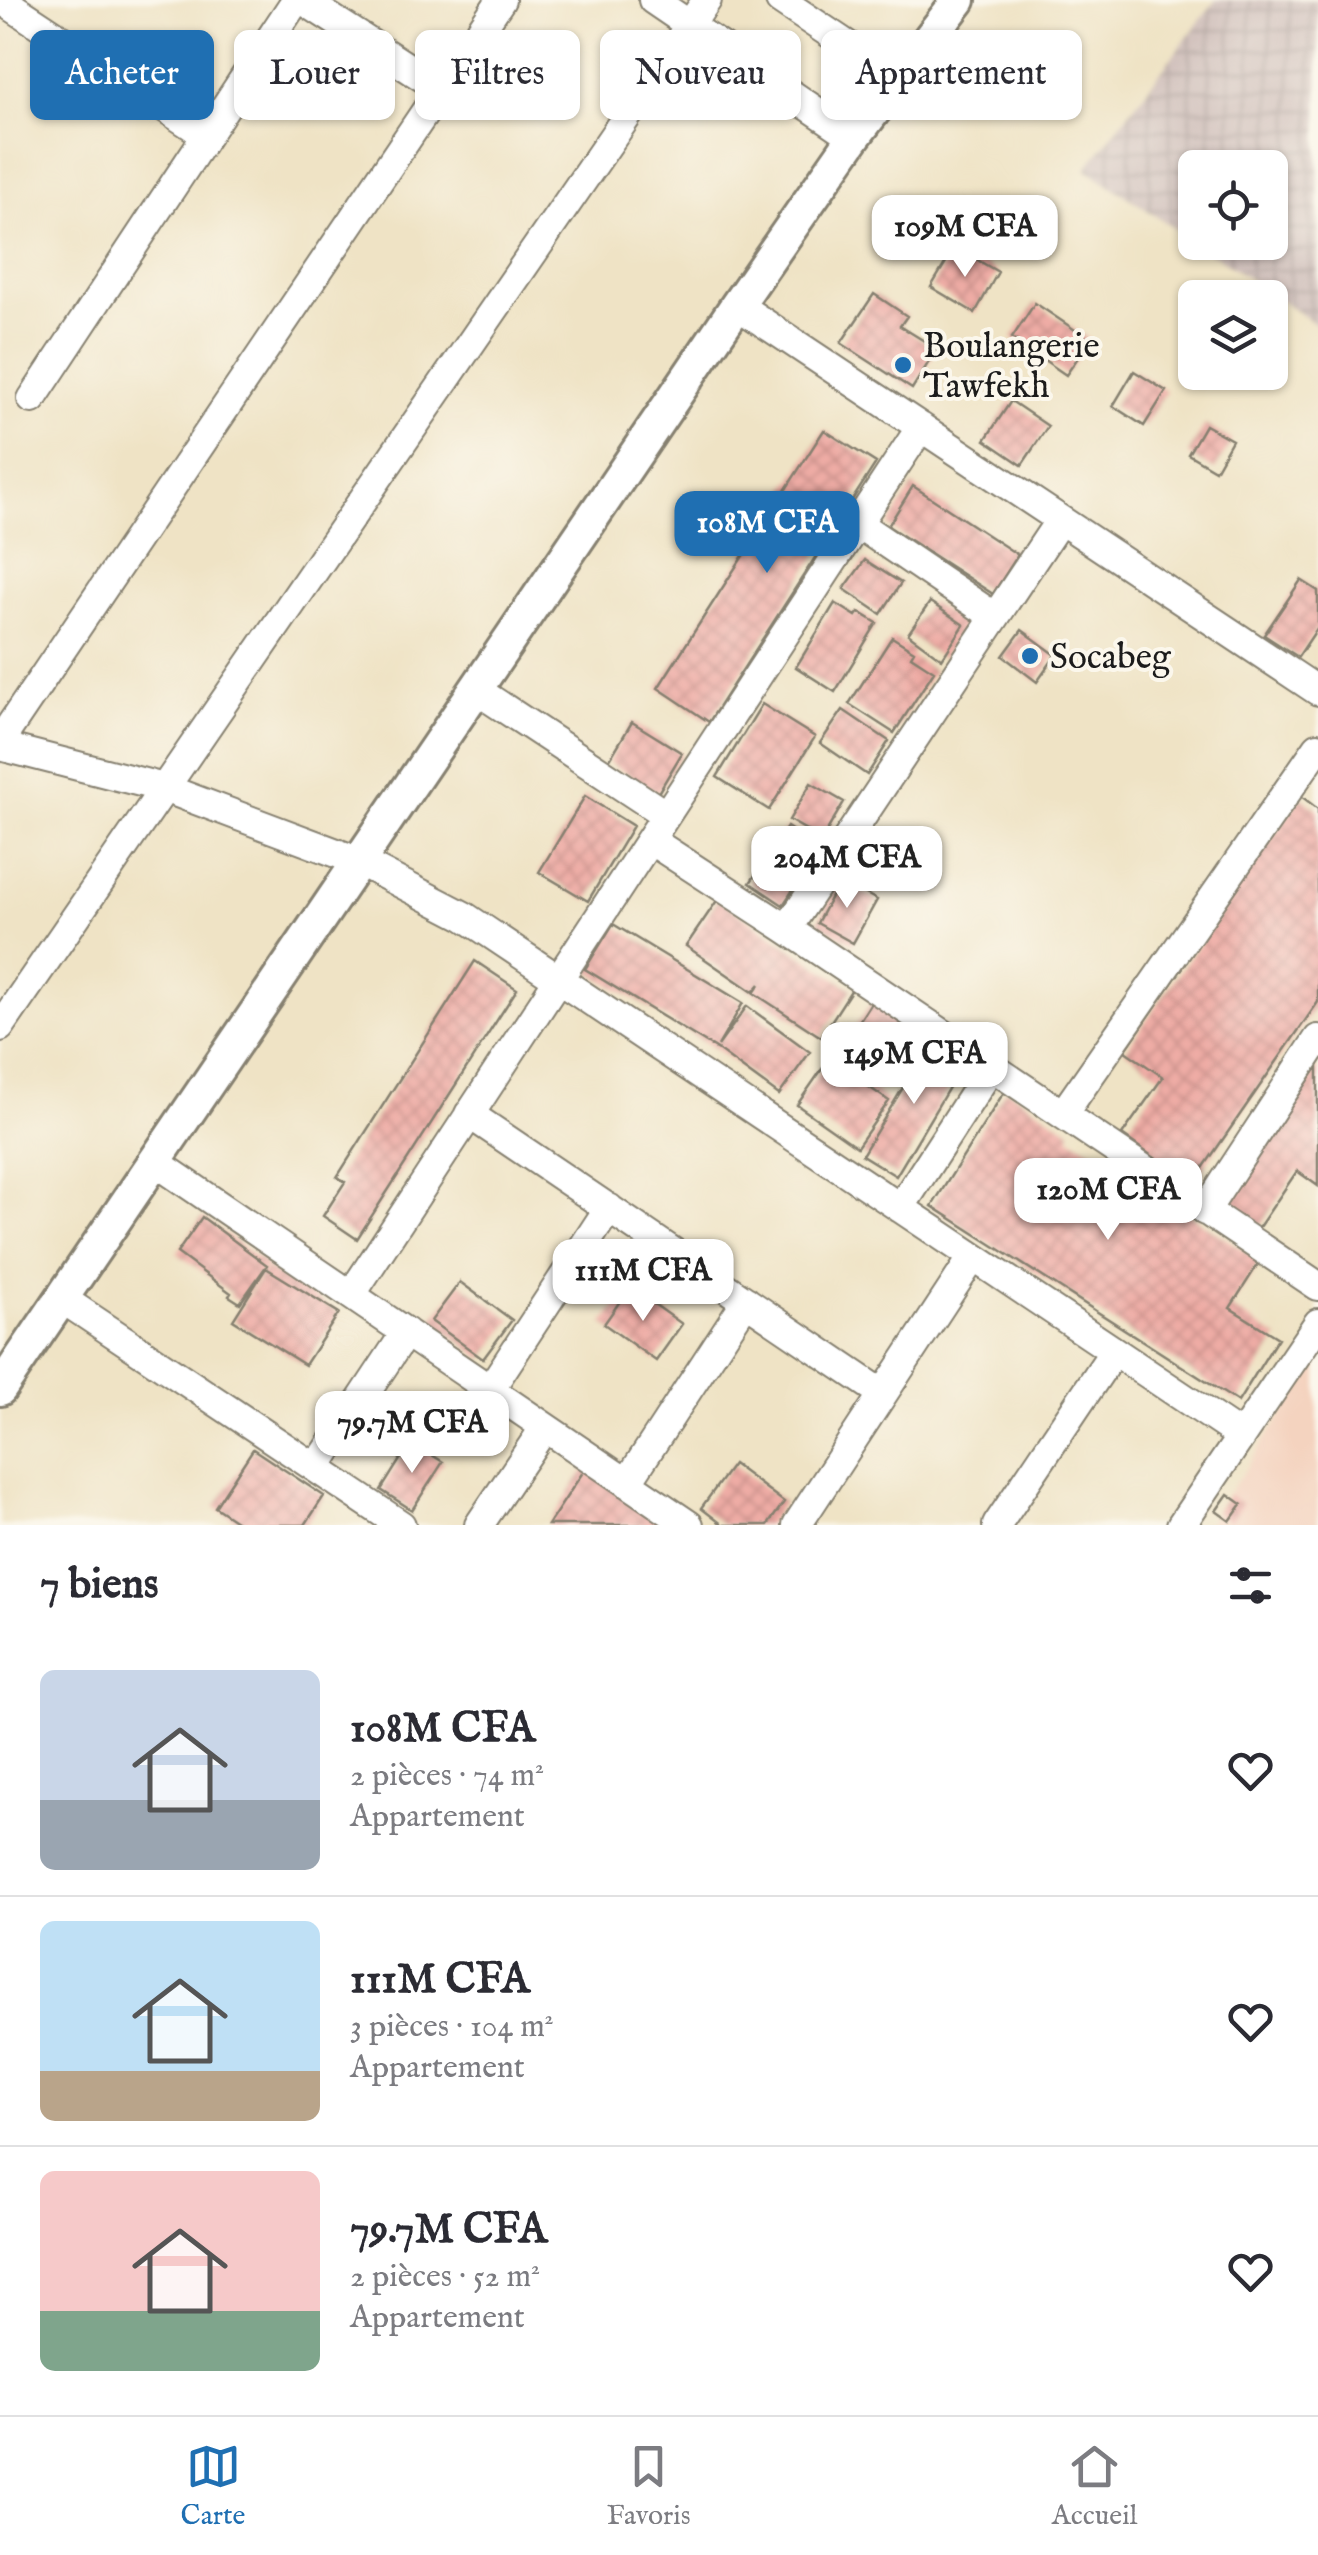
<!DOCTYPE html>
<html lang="fr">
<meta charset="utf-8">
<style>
:root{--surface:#fff;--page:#f2f2f3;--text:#2b2b33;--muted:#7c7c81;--line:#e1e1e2;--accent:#1f6fb2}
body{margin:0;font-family:"IM FELL English",serif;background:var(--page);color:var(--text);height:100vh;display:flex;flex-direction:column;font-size:38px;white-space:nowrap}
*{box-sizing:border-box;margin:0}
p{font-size:32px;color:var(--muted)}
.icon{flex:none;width:55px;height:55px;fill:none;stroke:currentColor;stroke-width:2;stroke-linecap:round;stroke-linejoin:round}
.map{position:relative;height:1525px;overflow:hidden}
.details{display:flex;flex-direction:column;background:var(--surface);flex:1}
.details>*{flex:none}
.top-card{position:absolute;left:30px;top:30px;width:1260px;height:90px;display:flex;gap:20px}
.controls{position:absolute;left:1178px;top:150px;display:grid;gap:20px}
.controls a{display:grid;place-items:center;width:110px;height:110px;border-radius:15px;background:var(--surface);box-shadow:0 2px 8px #0004;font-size:50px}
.price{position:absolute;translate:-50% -85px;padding:0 22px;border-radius:20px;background:#fff;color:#222;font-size:32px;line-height:65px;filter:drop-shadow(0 2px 5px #0008)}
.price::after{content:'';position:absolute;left:50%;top:60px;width:30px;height:22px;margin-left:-15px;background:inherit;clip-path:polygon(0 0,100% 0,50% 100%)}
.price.on{background:var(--accent);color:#fff}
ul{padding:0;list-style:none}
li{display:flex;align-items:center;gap:30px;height:250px;padding:0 40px}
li+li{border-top:2px solid var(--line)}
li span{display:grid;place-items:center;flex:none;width:280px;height:200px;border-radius:15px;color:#555}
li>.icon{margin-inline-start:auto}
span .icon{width:120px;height:120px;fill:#fffc;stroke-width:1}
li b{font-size:42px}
h2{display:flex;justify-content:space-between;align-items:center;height:120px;padding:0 40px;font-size:42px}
.tag{padding:0 35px;border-radius:15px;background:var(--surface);box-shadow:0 2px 8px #0004;font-size:35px;line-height:90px}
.tag.on{background:var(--accent);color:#fff}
.tabs{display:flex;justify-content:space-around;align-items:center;height:140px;border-top:2px solid var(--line);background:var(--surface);font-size:28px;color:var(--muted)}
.tabs a{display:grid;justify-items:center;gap:5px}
.tabs .on{color:var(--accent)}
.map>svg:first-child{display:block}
.built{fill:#f4d3bf}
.industrial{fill:url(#industrial-grid)}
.building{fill:url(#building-cross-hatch)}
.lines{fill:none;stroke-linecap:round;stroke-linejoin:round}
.minor-casing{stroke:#868070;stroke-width:32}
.tertiary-casing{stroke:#868070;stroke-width:38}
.minor{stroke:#fff;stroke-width:28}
.tertiary{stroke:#fff;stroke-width:32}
.poi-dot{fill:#1f6fb2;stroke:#fbf7ec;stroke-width:4}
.labels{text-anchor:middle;stroke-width:8;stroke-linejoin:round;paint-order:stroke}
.poi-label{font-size:35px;fill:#1c1c1c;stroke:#fbf7ec;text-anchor:start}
</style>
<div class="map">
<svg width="1318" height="1525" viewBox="0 0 1318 1525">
<defs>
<pattern id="industrial-grid" width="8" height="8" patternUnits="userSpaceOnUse" patternTransform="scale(2.5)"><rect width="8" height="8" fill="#d0c0bb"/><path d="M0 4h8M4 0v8" fill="none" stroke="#b2a4a0"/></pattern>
<pattern id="building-cross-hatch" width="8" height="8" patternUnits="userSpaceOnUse" patternTransform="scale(2.5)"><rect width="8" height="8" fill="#eeaca5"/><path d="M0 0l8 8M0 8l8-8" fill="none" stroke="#cc938d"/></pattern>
</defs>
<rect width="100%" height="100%" fill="#fbf7ec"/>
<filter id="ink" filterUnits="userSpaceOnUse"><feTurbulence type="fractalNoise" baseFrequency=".01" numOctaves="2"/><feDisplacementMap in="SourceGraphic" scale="20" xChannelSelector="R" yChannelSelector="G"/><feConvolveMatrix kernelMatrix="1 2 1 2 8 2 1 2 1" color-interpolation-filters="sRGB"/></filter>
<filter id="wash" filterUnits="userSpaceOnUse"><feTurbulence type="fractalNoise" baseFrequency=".0048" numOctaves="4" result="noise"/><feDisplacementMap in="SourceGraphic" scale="40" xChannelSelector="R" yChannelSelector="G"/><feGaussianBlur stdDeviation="2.25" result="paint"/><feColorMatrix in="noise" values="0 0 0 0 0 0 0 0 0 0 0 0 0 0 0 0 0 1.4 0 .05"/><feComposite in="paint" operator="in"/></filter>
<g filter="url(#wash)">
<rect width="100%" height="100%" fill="#efe3c5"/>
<path class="built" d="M1318,1362v163h-111l21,-31z"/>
<path class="industrial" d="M1216,0h102v326l-123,-84h75v-74h-75v74l-109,-73z"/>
<g id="blocks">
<path class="building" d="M955,247l43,25 -23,41 -44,-26z
M874,294l33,22 -7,10 37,23 -25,40 -71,-46z
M1035,303l55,37 -24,35 -54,-37z
M1134,371l32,20 -22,35 -31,-20z
M1011,401l37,25 -26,39 -37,-25z
M1205,425l27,15 -17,30 -27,-16z
M824,430l52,33 -167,259 -51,-34z
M913,486l105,69 -25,39 -105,-68z
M865,560l36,23 -20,31 -37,-25z
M1301,580l17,11v36l-20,30 -34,-22z
M930,602l34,23 -22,34 -34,-25z
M835,603l21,13 3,-4 18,11 -42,69 -39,-25z
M1022,630l34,25 -19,27 -34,-26z
M892,637l22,14 -3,5 23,15 -40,62 -45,-29z
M762,704l53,33 -46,73 -52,-33z
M843,710l46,31 -22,34 -47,-32z
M632,722l50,31 -24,40 -50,-31z
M811,783l33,19 -22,37 -33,-19z
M585,796l48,30 -45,75 -49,-29z
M1301,796l17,13v193l-126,182 -70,-49 41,-58 -38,-26z
M787,827l33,22 -37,56 -33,-22z
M840,880l37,20 -24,43 -36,-20z
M718,899l134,90 -31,48 -67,-44 6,-9 -7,8 -67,-46z
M613,924l130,79 -25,43 29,-40 63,46 -31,43 -63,-46 -131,-80z
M475,961l42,28 -160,250 -34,-23 22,-34 -8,-5z
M872,1001l53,35 -31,49 -54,-34z
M933,1038l33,21 -70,117 -34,-21z
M829,1059l60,42 -32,46 -60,-42z
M1318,1066v120l-21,-15 -40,59 -34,-23z
M1006,1089l66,42 -3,5 191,125 -30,47 48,30 -40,64 -306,-196z
M202,1217l65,48 -27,38 -11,-7 2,-3 -54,-40z
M266,1268l73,45 -34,52 -72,-45z
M460,1282l52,38 -29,39 -52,-38z
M630,1287l52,37 -26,37 -52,-37z
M411,1442l32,20 -31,48 -31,-20z
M253,1449l71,47 -19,29h-63l-27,-18z
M733,1464l51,38 -16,23h-45l-22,-17z
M585,1469l82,56h-119z
M1228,1494l14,10 -12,17 -14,-10z"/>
</g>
</g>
<g filter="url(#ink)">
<use href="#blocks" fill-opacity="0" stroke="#868070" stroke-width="2.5"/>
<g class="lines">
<g class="minor-casing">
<path id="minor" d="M2,0l204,135
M303,0l138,89
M653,0l201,137
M780,0l118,79
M737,305l581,386
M32,399l264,-399
M858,524l137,93
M475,689l191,126
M0,741l501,-741
M0,746l164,42 194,73 106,55 777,520
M650,840l137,89 531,357
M787,929l273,-409
M0,1027l707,-1027
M469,1114l414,280
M1063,1114l255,-367
M154,1161l535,364
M900,1208l92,-142
M1205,1211l113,-172
M351,1295l570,-868
M61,1298l340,227
M490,1389l119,-181
M316,1468l90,-136
M627,1483l119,-182
M479,1525l66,-98
M797,1525l176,-268
M997,1525l117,-174
M1181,1525l137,-202"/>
</g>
<g class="tertiary-casing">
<path id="tertiary" d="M0,1389l737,-1084 117,-168 105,-137"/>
</g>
<use href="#minor" class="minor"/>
<use href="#tertiary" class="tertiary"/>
</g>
</g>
<g class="poi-dot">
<circle cx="903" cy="365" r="10"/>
<circle cx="1030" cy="656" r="10"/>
</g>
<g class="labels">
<g class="poi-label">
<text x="923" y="357">Boulangerie<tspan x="923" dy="40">Tawfekh</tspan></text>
<text x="1050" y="668">Socabeg</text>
</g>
</g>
</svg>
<div class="controls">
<a><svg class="icon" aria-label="locate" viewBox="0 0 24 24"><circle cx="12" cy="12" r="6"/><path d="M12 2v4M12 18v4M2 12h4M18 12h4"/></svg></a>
<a><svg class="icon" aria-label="layers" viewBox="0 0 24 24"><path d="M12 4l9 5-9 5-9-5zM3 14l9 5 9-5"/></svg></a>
</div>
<b class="price" style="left:965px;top:280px">109M CFA</b>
<b class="price on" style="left:767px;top:576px">108M CFA</b>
<b class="price" style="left:847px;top:911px">204M CFA</b>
<b class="price" style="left:914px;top:1107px">149M CFA</b>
<b class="price" style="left:1108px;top:1243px">120M CFA</b>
<b class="price" style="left:643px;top:1324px">111M CFA</b>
<b class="price" style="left:412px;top:1476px">79.7M CFA</b>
<div class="top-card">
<a class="tag on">Acheter</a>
<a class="tag">Louer</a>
<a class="tag">Filtres</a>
<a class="tag">Nouveau</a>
<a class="tag">Appartement</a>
</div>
</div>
<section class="details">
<h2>7 biens<svg class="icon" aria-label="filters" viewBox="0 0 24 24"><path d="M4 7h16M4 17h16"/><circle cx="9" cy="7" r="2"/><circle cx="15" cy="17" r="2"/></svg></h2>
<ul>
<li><span style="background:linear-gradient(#c9d6e8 65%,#9aa5b1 0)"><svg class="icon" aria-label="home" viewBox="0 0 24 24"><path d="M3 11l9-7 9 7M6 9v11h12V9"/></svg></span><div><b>108M CFA</b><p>2 pièces · 74 m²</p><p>Appartement</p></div><svg class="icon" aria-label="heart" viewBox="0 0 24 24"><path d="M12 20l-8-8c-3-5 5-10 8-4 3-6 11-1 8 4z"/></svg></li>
<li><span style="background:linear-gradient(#bfe0f5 75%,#b9a48a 0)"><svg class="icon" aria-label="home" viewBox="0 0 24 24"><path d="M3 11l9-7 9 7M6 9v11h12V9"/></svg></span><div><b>111M CFA</b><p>3 pièces · 104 m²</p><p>Appartement</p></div><svg class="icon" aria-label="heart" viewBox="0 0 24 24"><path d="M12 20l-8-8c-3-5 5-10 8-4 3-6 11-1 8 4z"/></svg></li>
<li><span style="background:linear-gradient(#f6c9c9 70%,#7fa58c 0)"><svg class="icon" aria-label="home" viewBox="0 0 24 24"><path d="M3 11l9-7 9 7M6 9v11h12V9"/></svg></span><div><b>79.7M CFA</b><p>2 pièces · 52 m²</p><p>Appartement</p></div><svg class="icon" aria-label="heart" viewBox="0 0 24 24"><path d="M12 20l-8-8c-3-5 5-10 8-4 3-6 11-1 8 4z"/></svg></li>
</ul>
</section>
<nav class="tabs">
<a class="on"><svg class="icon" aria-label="map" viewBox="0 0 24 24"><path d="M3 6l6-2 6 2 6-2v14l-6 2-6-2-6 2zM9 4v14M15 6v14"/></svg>Carte</a>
<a><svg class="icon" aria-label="saved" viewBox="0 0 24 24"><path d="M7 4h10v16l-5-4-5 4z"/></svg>Favoris</a>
<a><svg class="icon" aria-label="home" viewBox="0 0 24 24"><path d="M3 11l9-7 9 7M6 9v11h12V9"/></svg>Accueil</a>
</nav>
